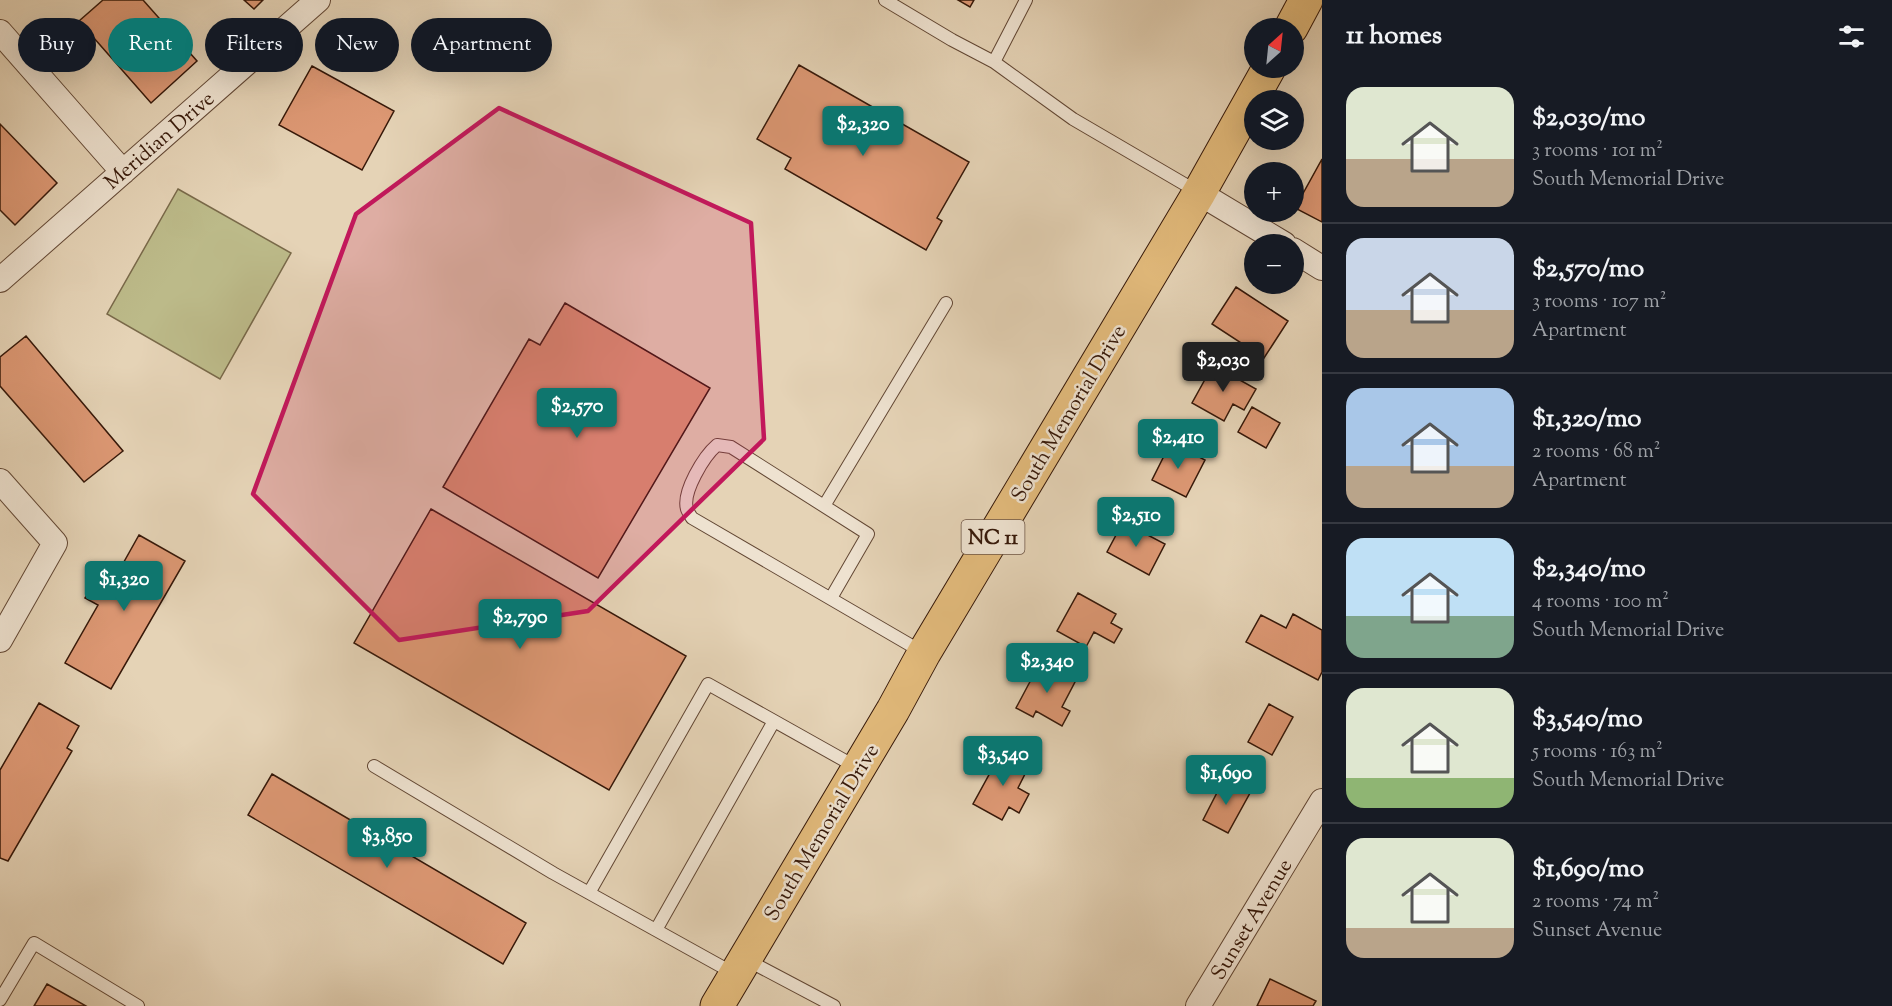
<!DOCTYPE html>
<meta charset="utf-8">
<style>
:root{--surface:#171b24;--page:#242831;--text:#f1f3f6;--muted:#9ea1a6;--line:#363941;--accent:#0f766e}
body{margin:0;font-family:"Sorts Mill Goudy",serif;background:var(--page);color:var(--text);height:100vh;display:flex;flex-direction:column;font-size:22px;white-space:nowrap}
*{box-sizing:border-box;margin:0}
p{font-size:20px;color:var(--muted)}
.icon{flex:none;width:33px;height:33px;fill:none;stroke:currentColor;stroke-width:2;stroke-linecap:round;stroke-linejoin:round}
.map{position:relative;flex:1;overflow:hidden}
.side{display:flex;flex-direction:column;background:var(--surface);width:570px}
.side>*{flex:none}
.top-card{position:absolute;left:18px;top:18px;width:570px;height:54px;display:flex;gap:12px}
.needle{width:39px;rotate:27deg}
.buttons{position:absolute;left:1244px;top:18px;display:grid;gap:12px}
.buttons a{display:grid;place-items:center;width:60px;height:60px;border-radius:50%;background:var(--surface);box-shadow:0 6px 24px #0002;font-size:30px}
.price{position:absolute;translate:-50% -51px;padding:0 14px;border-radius:6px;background:var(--accent);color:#fff;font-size:20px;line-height:39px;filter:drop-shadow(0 2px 3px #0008)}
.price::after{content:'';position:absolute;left:50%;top:36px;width:18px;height:14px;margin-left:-9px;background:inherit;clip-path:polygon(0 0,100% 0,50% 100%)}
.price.on{background:#222;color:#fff}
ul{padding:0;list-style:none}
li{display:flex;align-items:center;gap:18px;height:150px;padding:0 24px}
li+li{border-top:2px solid var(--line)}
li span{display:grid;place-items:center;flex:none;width:168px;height:120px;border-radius:18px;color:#555}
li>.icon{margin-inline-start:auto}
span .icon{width:72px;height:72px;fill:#fffc;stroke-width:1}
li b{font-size:26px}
h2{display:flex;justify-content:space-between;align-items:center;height:72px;padding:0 24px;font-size:26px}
.chip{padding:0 21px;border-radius:27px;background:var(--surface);box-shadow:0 6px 24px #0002;font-size:21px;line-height:54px}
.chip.on{background:var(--accent);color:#fff}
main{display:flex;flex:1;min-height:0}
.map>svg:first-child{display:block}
.green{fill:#bcba89;stroke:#796949;stroke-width:1.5}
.building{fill:#dd9874;stroke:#361809;stroke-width:1.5}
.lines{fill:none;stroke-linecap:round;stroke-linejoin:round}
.service-casing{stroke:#624734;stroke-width:14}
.minor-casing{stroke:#624734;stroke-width:26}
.primary-casing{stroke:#361809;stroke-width:35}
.service{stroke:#eee2d0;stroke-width:12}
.minor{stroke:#eee2d0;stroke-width:24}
.primary{stroke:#e2ba7b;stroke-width:33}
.marked{fill:#c2185b;fill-opacity:0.2;stroke:#c2185b;stroke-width:4.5;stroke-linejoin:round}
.labels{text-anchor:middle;stroke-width:5;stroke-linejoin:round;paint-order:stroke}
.shield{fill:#eee2d0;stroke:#6d5545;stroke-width:1.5}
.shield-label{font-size:20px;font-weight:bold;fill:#361809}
.street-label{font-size:21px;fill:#361809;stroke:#eee2d0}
</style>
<main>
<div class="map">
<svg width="1322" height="1006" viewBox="0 0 1322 1006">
<rect width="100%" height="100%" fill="#e5d3b6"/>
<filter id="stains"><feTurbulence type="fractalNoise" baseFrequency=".00333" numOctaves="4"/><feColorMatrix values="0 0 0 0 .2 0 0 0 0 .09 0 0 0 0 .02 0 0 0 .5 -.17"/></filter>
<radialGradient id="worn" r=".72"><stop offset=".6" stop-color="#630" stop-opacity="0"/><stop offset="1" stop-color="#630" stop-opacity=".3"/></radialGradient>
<path class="green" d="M178,189l113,64 -71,126 -113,-65z"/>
<path class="building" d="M103,0h40l54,61 -46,42 -72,-82z
M244,0h19l-9,9z
M958,0h16l-4,7z
M799,65l170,97 -32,56 5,3 -16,29 -141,-81 6,-11 -34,-19z
M312,66l82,45 -32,59 -83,-45z
M0,124l57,59 -42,42 -15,-15z
M1322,159v63l-27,-14z
M1236,287l52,34 -24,37 -52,-34z
M565,303l145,85 -112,190 -155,-91 86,-148 11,6z
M26,336l97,115 -39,31 -84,-96v-29z
M1213,365l43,24 -12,21 -11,-6 -9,17 -32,-18z
M1252,407l28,16 -14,25 -28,-16z
M1171,442l34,18 -19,37 -34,-17z
M431,509l255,147 -77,134 -255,-147z
M1123,522l42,22 -16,31 -42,-23z
M139,535l46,26 -74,128 -46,-26 33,-58 -13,-7 8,-14 14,8z
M1078,593l38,21 -5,9 11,6 -8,14 -20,-11 -8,15 -29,-16z
M1293,614l29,16v42l-4,8 -72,-38 15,-27 25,13z
M1041,661l35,19 -14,27 8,4 -8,15 -26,-15 -3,6 -17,-9z
M39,703l40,23 -12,22 5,3 -64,110 -8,-3v-88z
M1269,704l24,13 -21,38 -24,-13z
M1002,751l27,15 -11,22 11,6 -10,19 -10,-6 -7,13 -29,-16z
M272,774l254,149 -23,41 -255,-149z
M1224,779l26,14 -22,40 -25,-13z
M1270,979l46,22 -3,5h-56z
M47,984l39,22h-52z"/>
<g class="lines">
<g class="service-casing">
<path id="service" d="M885,0l67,40 42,22 79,57 125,73
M994,62l32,-62
M824,506l122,-203
M831,598l37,-64 -137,-87 -14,-2c-13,11 -35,47 -30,64 1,3 3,6 5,9l232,135
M374,766l179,107 182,101
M589,893l119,-209 150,84
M656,930l118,-209
M747,960l87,46
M0,1000l34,-57 104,63"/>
</g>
<g class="minor-casing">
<path id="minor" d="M0,32l123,140
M1199,193l85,51
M1293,250l29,18
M0,280l318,-280
M0,481l55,62 -55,97
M1198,1006l124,-205"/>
</g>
<g class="primary-casing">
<path id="primary" d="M1291,28l15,-28
M717,1006l176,-296 31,-57 275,-460 70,-125"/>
</g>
<use href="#service" class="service"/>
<use href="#minor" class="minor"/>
<use href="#primary" class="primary"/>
</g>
<path class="marked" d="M499,108l252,115 13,216 -176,172 -189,29 -146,-146 103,-280z"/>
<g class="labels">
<rect class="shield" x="961.5" y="520" width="63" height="34" rx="4.5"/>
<g class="shield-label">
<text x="993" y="544">NC 11</text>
</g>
<g class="street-label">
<text transform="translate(159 140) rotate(-41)" y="7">Meridian Drive</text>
<text transform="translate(1068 413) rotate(-59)" y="7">South Memorial Drive</text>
<text transform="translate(821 832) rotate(-59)" y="7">South Memorial Drive</text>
<text transform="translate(1251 919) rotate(-59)" y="7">Sunset Avenue</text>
</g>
</g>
<rect width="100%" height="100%" filter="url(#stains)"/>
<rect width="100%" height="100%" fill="url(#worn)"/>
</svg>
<div class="buttons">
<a><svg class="needle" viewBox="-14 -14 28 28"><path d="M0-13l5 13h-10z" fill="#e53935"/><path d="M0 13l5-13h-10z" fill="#9ea1a6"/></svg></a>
<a><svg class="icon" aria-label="layers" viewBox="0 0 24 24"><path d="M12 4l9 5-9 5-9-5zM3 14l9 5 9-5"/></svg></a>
<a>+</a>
<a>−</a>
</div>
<b class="price" style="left:863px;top:157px">$2,320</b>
<b class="price on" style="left:1223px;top:393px">$2,030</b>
<b class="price" style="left:577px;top:439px">$2,570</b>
<b class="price" style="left:1178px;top:470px">$2,410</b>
<b class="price" style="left:1136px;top:548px">$2,510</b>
<b class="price" style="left:124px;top:612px">$1,320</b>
<b class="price" style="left:520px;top:650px">$2,790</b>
<b class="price" style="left:1047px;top:694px">$2,340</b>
<b class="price" style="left:1003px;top:787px">$3,540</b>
<b class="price" style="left:1226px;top:806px">$1,690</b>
<b class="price" style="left:387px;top:869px">$3,850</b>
<div class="top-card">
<a class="chip">Buy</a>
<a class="chip on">Rent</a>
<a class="chip">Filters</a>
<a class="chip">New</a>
<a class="chip">Apartment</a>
</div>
</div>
<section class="side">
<h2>11 homes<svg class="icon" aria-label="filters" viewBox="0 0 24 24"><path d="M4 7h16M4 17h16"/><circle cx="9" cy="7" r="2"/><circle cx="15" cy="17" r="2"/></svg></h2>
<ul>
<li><span style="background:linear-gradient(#dfe7d0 60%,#b9a48a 0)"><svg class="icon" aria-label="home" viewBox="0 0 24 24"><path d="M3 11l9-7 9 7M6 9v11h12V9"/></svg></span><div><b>$2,030/mo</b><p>3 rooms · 101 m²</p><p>South Memorial Drive</p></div></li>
<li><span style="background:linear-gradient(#c9d6e8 60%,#b9a48a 0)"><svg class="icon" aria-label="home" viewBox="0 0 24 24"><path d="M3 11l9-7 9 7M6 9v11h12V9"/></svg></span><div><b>$2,570/mo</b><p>3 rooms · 107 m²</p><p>Apartment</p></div></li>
<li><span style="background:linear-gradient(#a9c7e8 65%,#b9a48a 0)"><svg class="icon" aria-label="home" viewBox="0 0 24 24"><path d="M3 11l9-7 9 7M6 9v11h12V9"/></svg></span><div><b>$1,320/mo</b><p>2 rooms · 68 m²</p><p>Apartment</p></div></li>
<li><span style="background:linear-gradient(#bfe0f5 65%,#7fa58c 0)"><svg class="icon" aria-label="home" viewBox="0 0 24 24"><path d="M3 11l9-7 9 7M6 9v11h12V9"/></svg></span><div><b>$2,340/mo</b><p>4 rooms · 100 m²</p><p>South Memorial Drive</p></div></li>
<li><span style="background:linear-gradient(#dfe7d0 75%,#8fb573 0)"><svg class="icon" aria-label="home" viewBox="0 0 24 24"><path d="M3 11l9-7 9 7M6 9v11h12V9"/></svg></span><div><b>$3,540/mo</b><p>5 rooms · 163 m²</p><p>South Memorial Drive</p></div></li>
<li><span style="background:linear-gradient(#dfe7d0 75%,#b9a48a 0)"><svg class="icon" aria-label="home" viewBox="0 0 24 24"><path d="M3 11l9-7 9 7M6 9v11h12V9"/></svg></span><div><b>$1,690/mo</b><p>2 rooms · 74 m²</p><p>Sunset Avenue</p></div></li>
</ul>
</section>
</main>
